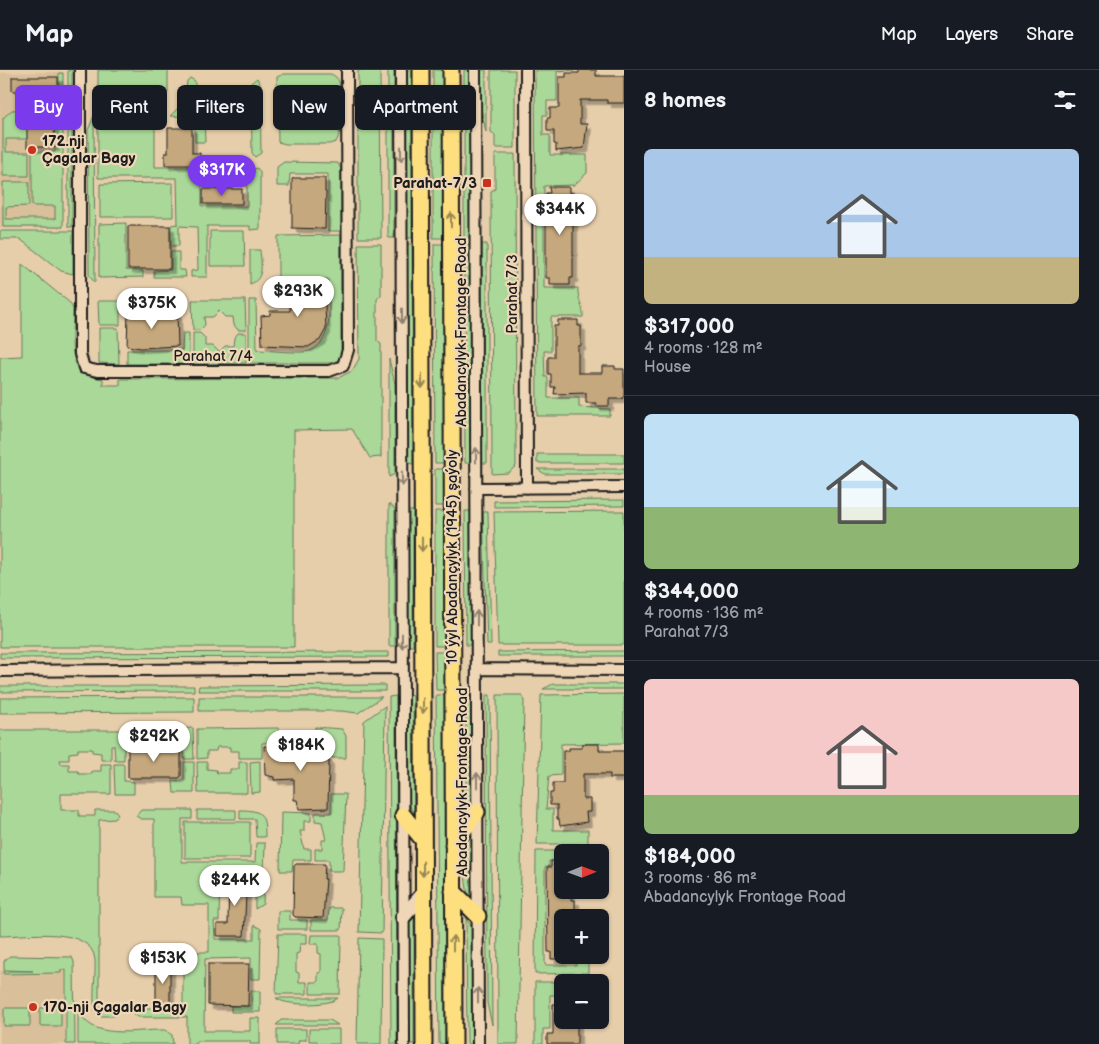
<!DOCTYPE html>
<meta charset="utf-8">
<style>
:root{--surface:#171b24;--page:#20242c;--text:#f1f3f6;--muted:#9ea1a6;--line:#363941;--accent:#7c3aed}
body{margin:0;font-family:"Balsamiq Sans",sans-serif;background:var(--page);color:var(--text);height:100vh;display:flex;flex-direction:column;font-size:19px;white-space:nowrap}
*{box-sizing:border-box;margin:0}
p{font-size:16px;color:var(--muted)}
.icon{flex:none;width:28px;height:28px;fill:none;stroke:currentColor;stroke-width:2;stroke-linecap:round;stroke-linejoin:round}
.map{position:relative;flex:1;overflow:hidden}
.drawer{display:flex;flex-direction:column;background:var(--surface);width:475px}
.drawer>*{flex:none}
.banner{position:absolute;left:15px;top:15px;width:475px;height:45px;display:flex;gap:10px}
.needle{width:32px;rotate:89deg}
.tools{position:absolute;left:554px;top:774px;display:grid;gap:10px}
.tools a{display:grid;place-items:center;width:55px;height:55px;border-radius:8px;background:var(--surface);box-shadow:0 1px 4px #0004;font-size:25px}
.price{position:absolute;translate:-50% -42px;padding:0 11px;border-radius:18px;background:#fff;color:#222;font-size:16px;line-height:32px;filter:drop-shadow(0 1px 2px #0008)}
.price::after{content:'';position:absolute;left:50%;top:30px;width:15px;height:11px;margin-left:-8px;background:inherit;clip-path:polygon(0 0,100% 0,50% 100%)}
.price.on{background:var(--accent);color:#fff}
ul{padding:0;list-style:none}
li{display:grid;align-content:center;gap:10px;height:265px;padding:0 20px}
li+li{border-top:1px solid var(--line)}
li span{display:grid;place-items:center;height:155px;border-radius:8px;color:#555}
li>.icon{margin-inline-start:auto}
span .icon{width:90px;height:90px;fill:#fffc;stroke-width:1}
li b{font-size:21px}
h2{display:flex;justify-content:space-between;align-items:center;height:60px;padding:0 20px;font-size:21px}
.chip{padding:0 18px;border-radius:8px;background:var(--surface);box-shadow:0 1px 4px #0004;font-size:18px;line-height:45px}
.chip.on{background:var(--accent);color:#fff}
header{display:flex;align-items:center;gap:30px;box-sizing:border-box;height:70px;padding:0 25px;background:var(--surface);border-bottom:1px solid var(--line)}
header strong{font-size:24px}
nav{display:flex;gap:28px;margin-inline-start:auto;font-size:18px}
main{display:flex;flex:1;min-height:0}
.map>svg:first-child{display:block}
.built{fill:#d9c09a}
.green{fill:#aad898;stroke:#637a5a}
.building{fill:#c5a87d;stroke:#1c1c1c;filter:url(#shadow)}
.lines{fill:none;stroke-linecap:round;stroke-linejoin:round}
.minor-casing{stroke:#1c1c1c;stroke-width:14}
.secondary-casing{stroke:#1c1c1c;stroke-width:18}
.primary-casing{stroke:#1c1c1c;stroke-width:19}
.minor{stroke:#eed6b6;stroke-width:10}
.secondary{stroke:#eed6b6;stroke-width:14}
.primary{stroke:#fedf80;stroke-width:15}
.oneway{stroke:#908271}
.oneway2{stroke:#988753}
.poi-dot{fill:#c8321e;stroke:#eed6b6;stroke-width:2}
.labels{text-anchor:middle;stroke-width:4.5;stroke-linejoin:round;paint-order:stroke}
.poi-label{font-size:15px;font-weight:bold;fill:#1c1c1c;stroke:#eed6b6;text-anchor:start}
.street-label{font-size:15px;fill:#1c1c1c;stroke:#eed6b6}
</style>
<header>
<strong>Map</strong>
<nav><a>Map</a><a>Layers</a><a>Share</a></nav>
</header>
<main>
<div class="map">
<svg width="624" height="974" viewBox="0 0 624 974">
<defs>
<filter id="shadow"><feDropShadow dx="4.5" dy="4.5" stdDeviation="0" flood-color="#0004"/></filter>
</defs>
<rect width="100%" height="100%" fill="#e7ceab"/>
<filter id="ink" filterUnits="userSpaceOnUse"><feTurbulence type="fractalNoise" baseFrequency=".02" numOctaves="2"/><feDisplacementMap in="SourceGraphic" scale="10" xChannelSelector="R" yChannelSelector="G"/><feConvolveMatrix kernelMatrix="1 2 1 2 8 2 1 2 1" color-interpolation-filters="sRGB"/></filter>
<g filter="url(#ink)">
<path class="built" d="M63,2v156h-63v-155z
M65,900v74h-65v-73z"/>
<path class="green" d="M68,0h4v157h-4z
M98,0h70v23l-6,5h-64z
M358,0h22l1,168h-23z
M388,0h6v168h-6z
M407,0h5v168h-5z
M433,0h10v168h-10z
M464,0h5l1,168h-6z
M481,0h5v62l-5,-23z
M491,0h24v78h-20v-13l-4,-3z
M535,0h41l-19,1v30h-10v14h-4v20h7v20h37v18l-13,12 -30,1v102h34c-1,11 6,19 5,29h-32v34h-7l1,26h3v21h31v9l31,2v7h-73z
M59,3h4v154h-60v-45h26v24l-23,1v12h49v-13h-23v-54h23v-13h-49v13h23v24h-26v-58l9,-8 12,-1v20h35z
M284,4h47c4,2 7,4 8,8 3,10 3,53 -3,60l-7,2h-43l-8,-2 -1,-65z
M190,8l5,3v35h9l1,26h-10v-25l-25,-1 15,-15 2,-20z
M257,8l3,5 1,70 -6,4 -3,-4 -1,-70z
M98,45h57v52h47v39h45v-24l4,-1 1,-11 5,-2 3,4v57l-10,1v-4h-43v51h-16v-6l7,-1 -1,-43 -18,-1v20h-8v-21l7,-1 -1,-46h-79z
M94,46l1,166h-1l-5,-7 -1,-145z
M495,84h20l1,312 -8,7 -16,1 -1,-283 4,-2z
M284,92l54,1 3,6v62h-13v-57h-38l-1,12h-12v-19z
M173,113v34h-73v-33z
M126,153v47l17,1v6l-44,1v-54z
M0,161h73v43l-12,-3 -41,-32h-20z
M210,161h34l1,35h-35z
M341,165v119l-3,6 -6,3h-83v-63h7l1,50c10,0 45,4 53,1 26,-11 18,-48 18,-72h-50v-43z
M358,174h23v51l-4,4v42l4,3v113l-11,1 -18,-29 -58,1v217h-294v-290l22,-1v-92l48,39 3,6c0,30 -10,66 30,70v6h17v-6l218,-1 14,-7 7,-12z
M407,174h5l1,220 -5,-1z
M434,174h9l1,219h-9z
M464,174h6l1,219h-6z
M482,174h5v219h-5z
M250,180h10c1,13 5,29 -10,34z
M171,182h8v18h6l1,7h-32v-6l17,-1z
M192,230h53l1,30h-8l-4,-5 -1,-8h-8l-6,-6 -6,6h-9l1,8 -5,5h-7z
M98,231h22v24h-21z
M99,258h19l1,36 -20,-1z
M183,263h6v31h-62v-14h55z
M193,263h7l5,5v8h8l6,6 6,-6h8l1,-8 4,-5h8v30l-53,1z
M389,289l6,25v90l-6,3z
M537,384h87v9h-87z
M435,399h9l1,37h-10z
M537,399h87v5h-79z
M624,430v6l-130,1v-6z
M389,434l6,5v137h-6z
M408,441h5v135h-5z
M435,441h10v135h-10z
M465,441h6v134h-5z
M624,441v134h-126l-4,-133z
M483,442h5l3,133h-4z
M624,581v5h-126v-4z
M389,582v5l-389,1v-5z
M435,582h10v38h-9z
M553,614h71v5h-81z
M385,615v6h-187l1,-5z
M0,616h194v5l-194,1z
M624,624v49l-63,1v31l-12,1 -3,33h7v21h35v14h-51l4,-149z
M413,625l1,123 -5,-16v-106z
M436,625h9v349h-6z
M466,625h5l1,104 -6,15z
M486,625h4l2,330 -5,-22z
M497,625h25l2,6 -6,343h-20z
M396,626l1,348h-6l-2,-347z
M194,627v15l-194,1v-15z
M199,627h183l-24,16 -17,-2h-142z
M385,636l-3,227 -23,-1 5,-211z
M315,657l27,2 4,7v22h-14l-1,-16h-16z
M193,658l1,31h-10v-15h-16v-8l5,-1v-6z
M279,658v14l-17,1v15h-23v-7h-9v-4h-13l-1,4h-9v7l-10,1v-30z
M0,660h136v5l4,1v8h-16v16h-9l-1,-15h-3v15h-10v-7l-9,-1v-3h-14v3l-9,1v7h-9l1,4h8v7h9l1,3h13v-3h9v-7h10v30h-50v16h18v6h16v-6h20l3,4 -3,5 -16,1v187l15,1v8h-13l-6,-5c-3,-17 1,-34 0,-51 -3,-35 -70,-24 -95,-24z
M260,691v31l-9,1 -1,-31z
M184,692h10v31h-20l-1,-12 11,-1z
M197,692h10v7l9,1 1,3h13v-4h9v-7h8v31h-49z
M114,694h10v17l10,1v12h-19z
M331,724h15l-3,77h-14v-11h-14v-11h7v-9h4l-4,-18 -7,-1v-8h16z
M192,740v9h-10v43h73l1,-19h9l-2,61 -8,5v-39h-35l-1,51h-5l1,18h39v-14l7,4 -1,50h-9v-21l-46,1 -1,72h46v-13h10v26h-10v-3h-54v3h-9v-27h-49l-4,-3 4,-6h45v-41h9v-15h17v-47h-27l-1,-8h-27v-78h-13l-5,-3 5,-6z
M197,740h39v9h-39z
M240,740c23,0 25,5 25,27h-9l-1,-18h-15z
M281,742l30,1v8h-7v10h-4l4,18h7v11h-18l-1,11h-12z
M185,752h65v36h-65z
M472,762v68c-10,-9 -8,-57 0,-68z
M536,781h52l-26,1v9h-13v5l-4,1v98h31l1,-10h11v18l-53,1z
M329,838h13l-1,22h-30v-10h17z
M278,841h12v9h17v9h-29z
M414,844v130h-4l-1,-121z
M466,848l6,10v116h-5z
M278,864h29v10h-7l-1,9 -3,1v18l3,1v9h8v12h-31z
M311,865h30l-1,59h-30v-12h8v-9l3,-1v-18l-3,-1v-9h-8z
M359,868l23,1 -1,105h-24z
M10,886l62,1 2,5 1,82h-9v-74h-5v3l-57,1v-3h29l-29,-1v-9z
M535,912h53h-26v13h-12v34h-7v15h-8z
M251,921h9v21h-29v-6h20z
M276,928h62c-8,8 -54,8 -62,0z
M78,937c10,36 59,22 87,23l7,5 1,9h-95z
M4,938h26v18h-26z
M40,938h21v18h-21z
M281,950h49l8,5h-62z
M277,959h29v11h-7l-1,4h-21z
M309,959h30v15h-22v-3h-8z"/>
<path class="building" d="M579,0h17v6h28v27h-17v-3h-27v24h7l-3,24 -28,3v-7h-2v-13h-7v-13h3v-10h9v-31h7v-4h13z
M12,7h46v14h-46z
M27,42h30v14h-3l1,21h-28z
M168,58h24v25h8v12h-35v-12h3z
M295,108h30v14h1l-1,37 -33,-1v-49z
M549,117h20v6h4v85h-3v7h-20v-7h-4v-85h4z
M203,119h39v15h-39z
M128,156h42v43h-42z
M295,212h29l2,47 -6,11 -12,7 -46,-2 -1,-29 9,-1v-4h20v-20h3z
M128,243h49l1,33 -37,2 -14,-2z
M558,250h20v6h3v20h-3v27h24v-7h13v3h9v27l-2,3h-13v7h-13v-3h-10v-10l-32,1 1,-7h-4v-13h-3v-17h6v-31h4z
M279,674h32l14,9 4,8 -1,47 -29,1 -2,-9h-3v-21l-20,1v-3l-9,-2 -1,-29h15z
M582,674h17v7h25v27h-14v-4h-27v25h7v13h-4l1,10 -27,4 -1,-7h-2v-14h-7v-12h3v-10h10v-32h6v-3h13z
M142,676l39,2v28l-2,2h-49l-2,-1v-29h14z
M551,791h11v29h9v10h4v18h-13v41h-11v-7h-3l-1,-85h4z
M296,794h29l-1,15h2l-3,39 -28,-1 -2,-2 1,-49z
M229,804h18l-3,62h-27v-12h11z
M208,894h41l-1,42 -40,-1z
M156,895h14v40h-14z
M553,934h9v16h15v24h-30v-10h6z"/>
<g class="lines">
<g class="minor-casing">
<path id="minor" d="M80,0v284l4,14 13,3h232l14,-5 5,-16 -1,-280
M401,0l3,974
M475,0l3,974
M526,0l1,418
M476,418l148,-1
M477,599l147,1
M0,601l403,-3"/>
</g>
<g class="secondary-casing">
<path id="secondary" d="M403,847l20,-23"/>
</g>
<g class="primary-casing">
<path id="primary" d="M421,0l3,974
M451,0l3,974
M403,745l20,25
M453,775l24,-33
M453,821l25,25"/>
</g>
<use href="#minor" class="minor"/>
<use href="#secondary" class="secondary"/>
<use href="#primary" class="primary"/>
</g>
<defs><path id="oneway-shaft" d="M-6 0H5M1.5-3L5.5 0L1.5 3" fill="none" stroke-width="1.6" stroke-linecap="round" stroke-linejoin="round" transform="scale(1.25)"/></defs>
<g class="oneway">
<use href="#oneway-shaft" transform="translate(401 84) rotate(90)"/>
<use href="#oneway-shaft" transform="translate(402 246) rotate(90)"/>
<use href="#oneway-shaft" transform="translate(476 385) rotate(-90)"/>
<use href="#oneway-shaft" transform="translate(402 409) rotate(89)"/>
<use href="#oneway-shaft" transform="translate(477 548) rotate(-90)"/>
<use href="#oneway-shaft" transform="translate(402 571) rotate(90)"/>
<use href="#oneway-shaft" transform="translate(477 710) rotate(-90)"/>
<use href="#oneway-shaft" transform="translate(478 925) rotate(-90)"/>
</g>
<g class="oneway2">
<use href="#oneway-shaft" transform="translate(451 150) rotate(-90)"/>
<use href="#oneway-shaft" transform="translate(422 311) rotate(90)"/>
<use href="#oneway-shaft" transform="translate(422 474) rotate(90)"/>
<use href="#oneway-shaft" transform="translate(423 636) rotate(90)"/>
<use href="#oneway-shaft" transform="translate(423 799) rotate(90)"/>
<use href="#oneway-shaft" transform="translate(453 873) rotate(-90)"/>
</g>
</g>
<g class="poi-dot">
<circle cx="32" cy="80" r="5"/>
<rect x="482" y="108" width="10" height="10" rx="2.5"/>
<circle cx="33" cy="937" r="5"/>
</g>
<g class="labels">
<g class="poi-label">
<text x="42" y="76">172.nji<tspan x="42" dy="17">Çagalar Bagy</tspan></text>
<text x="477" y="118" text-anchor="end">Parahat-7/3</text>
<text x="43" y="942">170-nji Çagalar Bagy</text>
</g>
<g class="street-label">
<text transform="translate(512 224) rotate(-90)" y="5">Parahat 7/3</text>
<text transform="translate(461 262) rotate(-90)" y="5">Abadancylyk Frontage Road</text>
<text x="213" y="291">Parahat 7/4</text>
<text transform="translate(452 487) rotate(-90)" y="5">10 ýyl Abadançylyk (1945) şaýoly</text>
<text transform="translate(462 712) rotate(-90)" y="5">Abadancylyk Frontage Road</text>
</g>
</g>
</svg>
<div class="tools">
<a><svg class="needle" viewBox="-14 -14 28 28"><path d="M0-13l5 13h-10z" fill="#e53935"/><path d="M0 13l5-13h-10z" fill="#9ea1a6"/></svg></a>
<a>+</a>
<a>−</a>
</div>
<b class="price on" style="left:222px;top:127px">$317K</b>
<b class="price" style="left:560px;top:166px">$344K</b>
<b class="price" style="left:298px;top:248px">$293K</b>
<b class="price" style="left:152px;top:260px">$375K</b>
<b class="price" style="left:154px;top:693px">$292K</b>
<b class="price" style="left:301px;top:702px">$184K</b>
<b class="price" style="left:235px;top:837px">$244K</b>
<b class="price" style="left:163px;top:915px">$153K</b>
<div class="banner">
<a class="chip on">Buy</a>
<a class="chip">Rent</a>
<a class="chip">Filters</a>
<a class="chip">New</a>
<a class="chip">Apartment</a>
</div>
</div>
<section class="drawer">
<h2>8 homes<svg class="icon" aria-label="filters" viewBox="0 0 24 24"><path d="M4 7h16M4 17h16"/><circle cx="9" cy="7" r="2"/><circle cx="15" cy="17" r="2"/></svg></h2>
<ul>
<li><span style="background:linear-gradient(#a9c7e8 70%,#c2b280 0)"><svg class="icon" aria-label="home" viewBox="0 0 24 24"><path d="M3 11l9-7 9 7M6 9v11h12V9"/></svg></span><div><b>$317,000</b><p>4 rooms · 128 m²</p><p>House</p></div></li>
<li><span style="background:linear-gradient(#bfe0f5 60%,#8fb573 0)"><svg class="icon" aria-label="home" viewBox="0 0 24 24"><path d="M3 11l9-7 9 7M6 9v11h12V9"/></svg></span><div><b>$344,000</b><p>4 rooms · 136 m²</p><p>Parahat 7/3</p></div></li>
<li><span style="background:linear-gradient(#f6c9c9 75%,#8fb573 0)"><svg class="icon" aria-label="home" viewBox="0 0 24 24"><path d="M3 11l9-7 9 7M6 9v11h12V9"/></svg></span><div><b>$184,000</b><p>3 rooms · 86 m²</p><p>Abadancylyk Frontage Road</p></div></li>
</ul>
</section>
</main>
